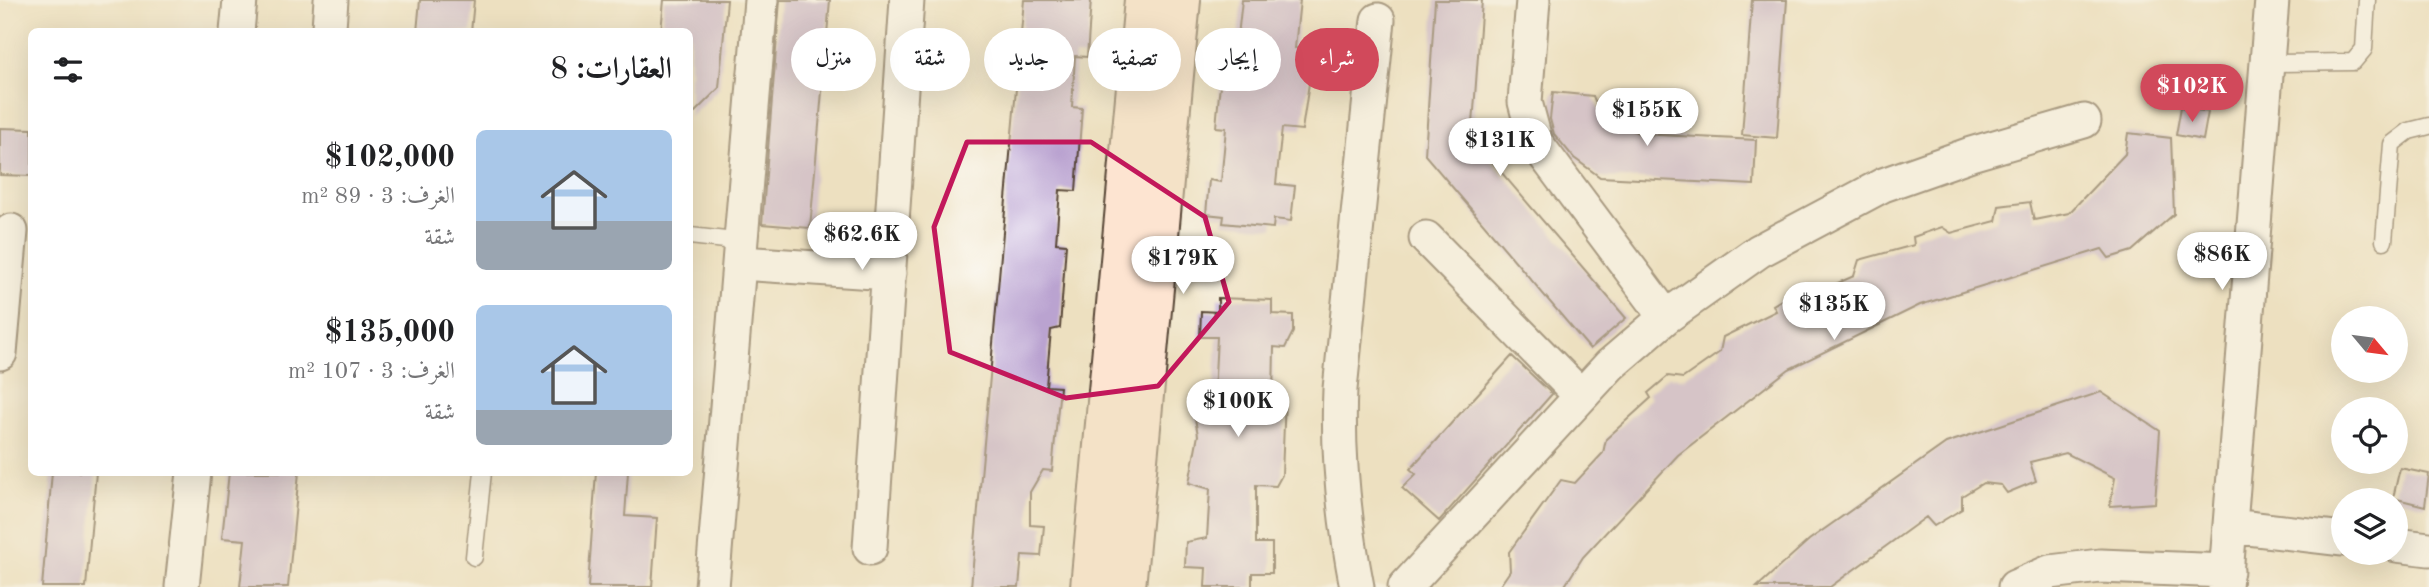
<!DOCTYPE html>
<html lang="ar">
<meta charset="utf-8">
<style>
:root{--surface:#fff;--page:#f6f6f6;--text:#202124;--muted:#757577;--accent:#d1495b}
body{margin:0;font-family:"Old Standard TT",Amiri,serif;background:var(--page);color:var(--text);direction:rtl;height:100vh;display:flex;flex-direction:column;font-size:26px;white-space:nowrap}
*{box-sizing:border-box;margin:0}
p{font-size:23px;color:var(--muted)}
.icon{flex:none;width:38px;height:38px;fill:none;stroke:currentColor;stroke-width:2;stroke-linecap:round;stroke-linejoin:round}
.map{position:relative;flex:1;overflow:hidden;direction:ltr}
.drawer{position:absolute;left:28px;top:28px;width:665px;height:448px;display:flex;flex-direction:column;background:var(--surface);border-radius:10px;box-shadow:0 7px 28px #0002;direction:rtl}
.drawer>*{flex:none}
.banner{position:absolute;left:714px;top:28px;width:665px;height:63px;direction:rtl;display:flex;gap:14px}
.needle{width:46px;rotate:119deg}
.buttons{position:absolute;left:2331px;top:306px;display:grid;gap:14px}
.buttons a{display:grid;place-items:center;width:77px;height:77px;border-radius:50%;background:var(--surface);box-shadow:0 7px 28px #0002;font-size:35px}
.price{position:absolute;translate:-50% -60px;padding:0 16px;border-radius:24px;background:#fff;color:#222;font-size:23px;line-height:46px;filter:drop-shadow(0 2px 4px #0008)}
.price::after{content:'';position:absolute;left:50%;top:42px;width:21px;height:16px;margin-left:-10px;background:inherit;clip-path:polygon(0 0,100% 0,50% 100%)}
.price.on{background:var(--accent);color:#fff}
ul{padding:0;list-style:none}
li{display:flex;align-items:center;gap:21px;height:175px;padding:0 21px}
li span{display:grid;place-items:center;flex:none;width:196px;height:140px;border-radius:10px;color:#555}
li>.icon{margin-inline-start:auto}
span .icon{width:84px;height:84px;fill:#fffc;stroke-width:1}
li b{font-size:30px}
h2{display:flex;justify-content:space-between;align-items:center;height:84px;padding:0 21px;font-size:30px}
.chip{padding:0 24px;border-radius:32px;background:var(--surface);box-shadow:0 7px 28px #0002;font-size:24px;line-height:63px}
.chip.on{background:var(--accent);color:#fff}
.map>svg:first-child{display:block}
.building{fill:#baa3d0}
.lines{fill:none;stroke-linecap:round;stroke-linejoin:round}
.lane-casing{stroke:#564536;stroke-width:19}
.street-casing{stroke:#564536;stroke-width:37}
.secondary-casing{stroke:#564536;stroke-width:42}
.lane{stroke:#fff;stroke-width:16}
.street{stroke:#fff;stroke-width:33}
.secondary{stroke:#fde4d1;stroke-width:38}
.marked{fill:none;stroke:#c2185b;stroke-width:5;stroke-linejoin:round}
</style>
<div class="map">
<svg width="2429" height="587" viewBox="0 0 2429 587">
<rect width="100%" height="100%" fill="#fff"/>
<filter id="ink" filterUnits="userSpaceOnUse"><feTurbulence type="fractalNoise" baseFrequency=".0143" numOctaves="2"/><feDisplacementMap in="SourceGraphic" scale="14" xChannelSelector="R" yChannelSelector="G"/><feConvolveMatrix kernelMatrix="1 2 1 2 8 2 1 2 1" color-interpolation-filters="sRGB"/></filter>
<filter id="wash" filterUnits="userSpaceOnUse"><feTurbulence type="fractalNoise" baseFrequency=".00686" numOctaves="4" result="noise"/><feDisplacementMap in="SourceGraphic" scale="28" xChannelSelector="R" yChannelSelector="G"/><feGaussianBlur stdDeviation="1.57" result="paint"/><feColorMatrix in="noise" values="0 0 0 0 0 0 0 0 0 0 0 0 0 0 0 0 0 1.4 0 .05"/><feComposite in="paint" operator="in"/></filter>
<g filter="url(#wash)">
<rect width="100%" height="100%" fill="#ede0c0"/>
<g id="blocks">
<path class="building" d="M420,0h54l-3,32h-54z
M664,0h63l-8,88 -29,29v-85h-29z
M780,0h50l-20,228 -48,-4z
M1024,0h67l-4,57 -12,-1 -3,51 10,1 -6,83 -16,-1 -4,53 10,1 -6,84 -9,2 -5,56 14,1 -8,84 -9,-1 -13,22v33l14,1 -3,30 -19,-1 -3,32h-48z
M1242,0h58l-5,48 19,2 -12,80 -20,-2 -6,56 19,2 -4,35 -17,-2 -1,9 -50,-5 1,-7 -18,-2 3,-34 12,2 5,-54 -10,-1 3,-33 7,-50 11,1z
M1435,0h47l-10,138 154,180 -36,31 -165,-194z
M1752,0h35l-10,138 -35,-3z
M1553,92l40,4 7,17 40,21 116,6 -2,45 -154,-8 -26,-19 -20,-24 -4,-15z
M2181,107l27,5 -5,28 -27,-5z
M0,128l32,1v47l-32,-1z
M2128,133l43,5 3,76 -42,37 -23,7 -7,-9 -182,56 -131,64 -111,86 -95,102 -19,30h-65l11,-16 -1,-19 52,-72 14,3 28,-30 3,-14 45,-41 -3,-5 20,-17 15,2 37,-26 3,-15 53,-26 -3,-6 24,-14 11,5 46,-20 5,-16 55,-15 -1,-8 29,-10 9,6 45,-12 3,-15 31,-4 4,18 35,-7 56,-59z
M1218,298l54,2v14l21,1v17l-8,16 -11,-1 -1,51h12l-3,77 -6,11 -20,-1v58h16v30h-20v14h-47l1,-19 -21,-1 1,-25 21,-4 3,-49 -21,-6 9,-48 -7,-38 23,-2 3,-58h-17l1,-26 17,1z
M1512,356l40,38 -113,127 -37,-33 14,-14 -6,-5z
M2101,392l59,39 -5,72 -45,3 5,-28 -49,-25 -36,9 6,19 -29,12 -6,-8 -18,-2 -21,13v13l-28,17 -8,-9 -96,70h-73l52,-47 137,-97z
M2400,468l29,6 -4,32 -32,-8z
M52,472h44l-10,115h-44z
M229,472h70l-11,115h-48l5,-47 -23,-2z
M596,472h32l-3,44 32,2 -5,69h-64z"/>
</g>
</g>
<g filter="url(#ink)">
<use href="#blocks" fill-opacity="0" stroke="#564536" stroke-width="2"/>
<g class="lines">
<g class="lane-casing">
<path id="lane" d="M2268,63l85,-1 11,-13 3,-49
M690,236l53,6
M2384,241l8,-97 17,-13 20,-5
M474,557l9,-85"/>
</g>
<g class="street-casing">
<path id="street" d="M1533,0l-8,102 11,41 130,174
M329,27l2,-27
M237,32l3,-32
M1426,238l154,157
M741,263l148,10
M0,353l11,-122
M2231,526l112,13
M2396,545l33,4
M870,548l37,-548
M182,587l12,-115
M712,587l49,-587
M1357,587c-13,-67 -20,-130 -17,-198l38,-369
M1405,587l205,-222 56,-48 93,-66 124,-66 88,-31 113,-33
M2015,587l35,-15 50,-6 127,5
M2225,587l47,-587"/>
</g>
<g class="secondary-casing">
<path id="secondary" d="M1090,587l54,-587
M1126,587l55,-587"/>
</g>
<use href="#lane" class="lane"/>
<use href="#street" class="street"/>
<use href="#secondary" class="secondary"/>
</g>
</g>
<path d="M0 0H2429V587H0ZM967,142h124l114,75 24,85 -71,84 -92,12 -116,-46 -16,-125z" fill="#ede0c0" fill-opacity=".55" fill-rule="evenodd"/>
<path class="marked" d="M967,142h124l114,75 24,85 -71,84 -92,12 -116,-46 -16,-125z"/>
</svg>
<div class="buttons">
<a><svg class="needle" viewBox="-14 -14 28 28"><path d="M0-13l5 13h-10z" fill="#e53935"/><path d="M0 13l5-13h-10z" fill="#757577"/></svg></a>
<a><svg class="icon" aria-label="locate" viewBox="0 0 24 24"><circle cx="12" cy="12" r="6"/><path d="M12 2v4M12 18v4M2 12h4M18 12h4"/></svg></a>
<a><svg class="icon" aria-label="layers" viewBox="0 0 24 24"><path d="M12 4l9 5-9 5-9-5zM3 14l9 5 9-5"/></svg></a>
</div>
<b class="price on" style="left:2192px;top:124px">$102K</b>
<b class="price" style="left:1647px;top:148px">$155K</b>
<b class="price" style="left:1500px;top:178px">$131K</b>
<b class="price" style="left:862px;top:272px">$62.6K</b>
<b class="price" style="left:2222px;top:292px">$86K</b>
<b class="price" style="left:1183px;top:296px">$179K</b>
<b class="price" style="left:1834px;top:342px">$135K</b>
<b class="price" style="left:1238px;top:439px">$100K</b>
<div class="banner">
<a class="chip on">شراء</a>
<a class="chip">إيجار</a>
<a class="chip">تصفية</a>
<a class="chip">جديد</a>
<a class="chip">شقة</a>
<a class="chip">منزل</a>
</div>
<section class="drawer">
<h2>العقارات: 8<svg class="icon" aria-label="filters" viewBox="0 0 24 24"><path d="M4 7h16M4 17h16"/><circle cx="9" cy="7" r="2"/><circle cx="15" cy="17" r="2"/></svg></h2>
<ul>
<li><span style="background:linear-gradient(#a9c7e8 65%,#9aa5b1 0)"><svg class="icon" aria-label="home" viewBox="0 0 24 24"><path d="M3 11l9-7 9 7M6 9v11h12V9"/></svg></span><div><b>$102,000</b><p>الغرف: 3 · 89 m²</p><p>شقة</p></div></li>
<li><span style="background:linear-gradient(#a9c7e8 75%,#9aa5b1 0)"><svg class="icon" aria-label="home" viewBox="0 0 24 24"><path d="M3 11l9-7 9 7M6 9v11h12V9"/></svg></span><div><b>$135,000</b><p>الغرف: 3 · 107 m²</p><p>شقة</p></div></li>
</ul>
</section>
</div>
